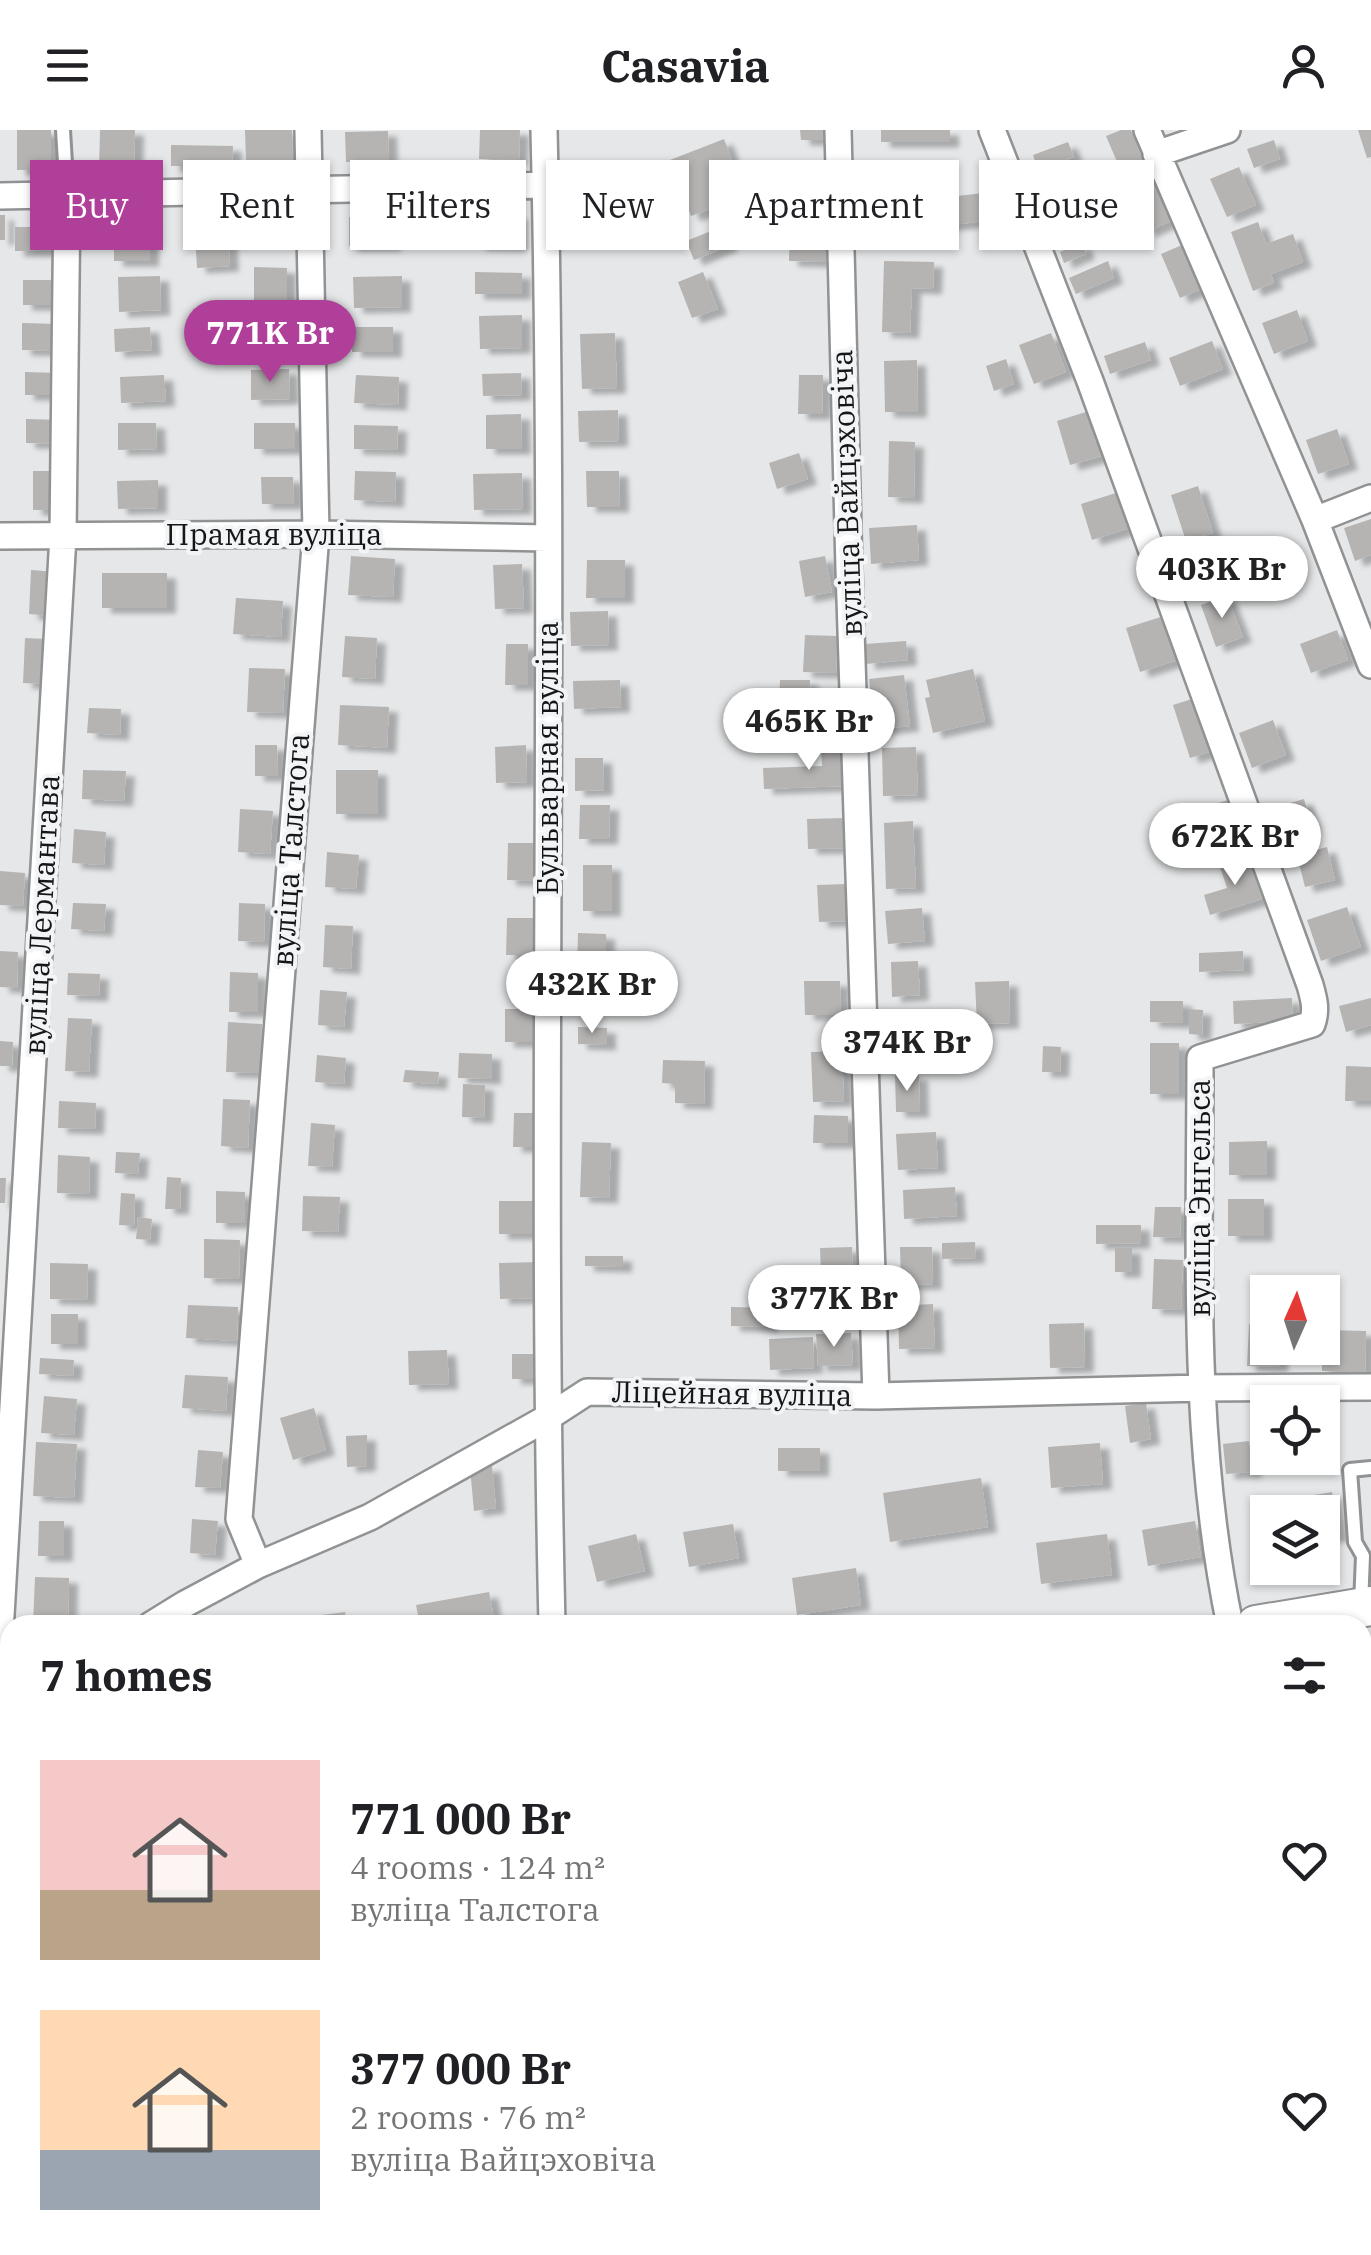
<!DOCTYPE html>
<meta charset="utf-8">
<style>
:root{--surface:#fff;--page:#f2f2f2;--text:#202124;--muted:#757577;--accent:#b03f9a}
body{margin:0;font-family:"IBM Plex Serif",serif;background:var(--page);color:var(--text);height:100vh;display:flex;flex-direction:column;font-size:38px;white-space:nowrap}
*{box-sizing:border-box;margin:0}
p{font-size:32px;color:var(--muted)}
.icon{flex:none;width:55px;height:55px;fill:none;stroke:currentColor;stroke-width:2;stroke-linecap:round;stroke-linejoin:round}
.map{position:relative;flex:1;overflow:hidden}
.drawer{position:absolute;left:0px;top:1485px;width:1372px;height:640px;display:flex;flex-direction:column;background:var(--surface);border-radius:30px 30px 0 0;box-shadow:0 2px 8px #0004}
.drawer>*{flex:none}
.hud{position:absolute;left:30px;top:30px;width:1312px;height:90px;display:flex;gap:20px}
.needle{width:65px;rotate:3deg}
.controls{position:absolute;left:1250px;top:1145px;display:grid;gap:20px}
.controls a{display:grid;place-items:center;width:90px;height:90px;border-radius:0px;background:var(--surface);box-shadow:0 2px 8px #0004;font-size:50px}
.price{position:absolute;translate:-50% -85px;padding:0 22px;border-radius:35px;background:#fff;color:#222;font-size:32px;line-height:65px;filter:drop-shadow(0 2px 5px #0008)}
.price::after{content:'';position:absolute;left:50%;top:60px;width:30px;height:22px;margin-left:-15px;background:inherit;clip-path:polygon(0 0,100% 0,50% 100%)}
.price.on{background:var(--accent);color:#fff}
ul{padding:0;list-style:none}
li{display:flex;align-items:center;gap:30px;height:250px;padding:0 40px}
li span{display:grid;place-items:center;flex:none;width:280px;height:200px;border-radius:0px;color:#555}
li>.icon{margin-inline-start:auto}
span .icon{width:120px;height:120px;fill:#fffc;stroke-width:1}
li b{font-size:42px}
h2{display:flex;justify-content:space-between;align-items:center;height:120px;padding:0 40px;font-size:42px}
.tag{padding:0 35px;border-radius:0px;background:var(--surface);box-shadow:0 2px 8px #0004;font-size:35px;line-height:90px}
.tag.on{background:var(--accent);color:#fff}
header{display:flex;justify-content:space-between;align-items:center;height:130px;padding:0 40px;background:var(--surface);font-size:45px;font-weight:700}
.map>svg:first-child{display:block}
.green{fill:#cbd78d}
.building{fill:#b6b4b3;filter:url(#shadow)}
.lines{fill:none;stroke-linecap:round;stroke-linejoin:round}
.lane-casing{stroke:#909293;stroke-width:18}
.street-casing{stroke:#909293;stroke-width:30}
.secondary-casing{stroke:#909293;stroke-width:42}
.lane{stroke:#fff;stroke-width:12}
.street{stroke:#fff;stroke-width:25}
.secondary{stroke:#fff;stroke-width:38}
.rail-casing{stroke:#464647;stroke-width:10}
.rail{stroke:#f2f4f6;stroke-width:6;stroke-dasharray:19;stroke-linecap:butt}
.labels{text-anchor:middle;stroke-width:8;stroke-linejoin:round;paint-order:stroke}
.street-label{font-size:30px;fill:#161617;stroke:#f2f4f6}
</style>
<header><svg class="icon" aria-label="menu" viewBox="0 0 24 24"><path d="M4 6h16M4 12h16M4 18h16"/></svg>Casavia<svg class="icon" aria-label="person" viewBox="0 0 24 24"><circle cx="12" cy="8" r="4"/><path d="M4 21q1-7 8-7t8 7"/></svg></header>
<div class="map">
<svg width="1371" height="2125" viewBox="0 0 1371 2125">
<defs>
<filter id="shadow"><feDropShadow dx="9" dy="5.5" stdDeviation="2.5" flood-color="#0004"/></filter>
</defs>
<rect width="100%" height="100%" fill="#e5e7e8"/>
<path class="green" d="M10,2040v75h1352l1,-46h8v56h-1371v-84z"/>
<path class="building" d="M17,0h34v40h-34z
M100,0h35l-1,40 -35,-1z
M245,0h47l1,32 -47,1z
M480,0h40l-1,30 -40,-1z
M800,0h28v10h-27z
M881,0h69v12h-69z
M1121,0h10l16,39 -23,9 -18,-42z
M1358,0h13v27l-4,1z
M388,1l1,30 -43,1 -1,-30z
M724,9l21,57 -54,20 -21,-56z
M1274,10l6,19 -26,9 -7,-19z
M1068,12l6,15 -36,13 -5,-15z
M171,15l62,1 -1,24h-44v-4h-17z
M595,31l9,26 -21,6 -8,-25z
M1239,37l17,38 -29,12 -17,-38z
M1154,48l19,42 -26,12 -19,-42z
M992,62l3,28 -87,10 -3,-28z
M790,82l37,1 -1,49 -37,-1z
M478,83l41,1v32l-42,-1z
M0,85h5v25h-5z
M392,86v30h-43v-29z
M114,90h36v41h-36z
M1078,90l5,14 -27,11 -6,-15z
M1258,92l8,22 27,-10 10,28 -32,12 3,9 -21,8 -22,-59z
M15,97h42v24h-42z
M721,97l8,19 -35,14 -8,-19z
M228,102l2,34 -33,2 -2,-35z
M1082,113l4,11 -22,9 -4,-11z
M1182,115l19,44 -21,9 -19,-44z
M884,131l50,1 -1,27 -21,-1 -2,45 -28,-1z
M1108,131l6,17 -38,16 -7,-16z
M254,137l33,1v34h-33z
M475,142l47,1v21h-47z
M703,142l15,37 -26,9 -14,-36z
M160,146l1,34 -42,2 -1,-35z
M402,146v31l-48,1 -1,-31z
M23,150h36v25h-36z
M1297,180l11,31 -34,13 -12,-31z
M522,185v33l-42,1 -1,-33z
M255,189h34v32l-34,1z
M22,193l37,1 -1,27 -36,-1z
M150,197l2,23 -37,2 -1,-23z
M352,197h41v25h-41z
M615,203l2,55 -35,1 -2,-55z
M1051,203l15,39 -32,12 -15,-39z
M1212,211l11,28 -43,17 -11,-28z
M1145,212l6,18 -41,14 -6,-18z
M1006,229l8,25 -20,7 -8,-25z
M917,230l1,52h-33l-1,-51z
M289,239l1,30 -39,1v-30z
M25,242l34,1v22h-34z
M521,243l1,22 -39,1 -1,-22z
M164,245l2,26 -45,2 -1,-26z
M356,245l43,2 -1,28 -44,-2z
M799,245h24l-1,39h-24z
M618,280l1,31 -40,1 -1,-31z
M1089,281l13,45 -32,9 -13,-44z
M521,284l1,35h-36v-34z
M26,289l35,1 -1,24 -34,-1z
M118,293h38l1,26 -39,1z
M254,293h41v26h-41z
M354,295l44,1 -1,24 -43,-1z
M1337,299l12,35 -31,10 -12,-34z
M889,311l26,1 -1,56 -26,-1z
M799,323l9,26 -31,10 -8,-26z
M33,341h26v39h-26z
M355,341l41,1 -1,30 -41,-2z
M586,341h33l1,36h-33z
M522,343l1,36 -49,1 -1,-36z
M261,347h32l1,27h-32z
M158,350v28l-40,1 -1,-28z
M1198,356l15,47 -27,8 -15,-46z
M1119,362l11,36 -38,12 -11,-36z
M1371,389v36l-16,6 -11,-33z
M917,395l2,35 -48,4 -2,-36z
M351,426l44,3 -2,38 -45,-2z
M825,426l7,36 -27,5 -6,-36z
M587,430h38v38h-39z
M522,434l2,44 -29,1 -2,-44z
M31,440l25,2 -2,44 -25,-2z
M102,443h65v35h-65z
M1227,466l16,41 -27,10 -15,-42z
M236,468l47,3 -2,36 -48,-3z
M608,481l1,34 -38,1 -1,-34z
M1164,486l14,44 -38,12 -14,-44z
M1337,500l11,30 -37,13 -11,-29z
M805,505l32,1 -1,37 -33,-1z
M345,506l32,2 -2,41 -33,-2z
M25,508l21,1 -2,45 -21,-1z
M906,511l2,19 -42,4 -1,-20z
M506,514h22v41h-23z
M249,538l36,1 -2,44 -36,-1z
M973,539l12,52 -52,12 -8,-35 5,-1 -4,-17z
M904,545l6,51 -36,4 -5,-51z
M620,550l1,27 -47,2 -1,-28z
M780,550h30l-1,30 -30,-1z
M1195,568l17,53 -22,7 -17,-53z
M340,575l49,2 -2,41 -49,-3z
M89,578l32,1 -1,26 -33,-2z
M1273,590l13,35 -34,13 -13,-35z
M255,615h22l1,31h-23z
M526,615l1,37 -31,1 -1,-36z
M842,615l2,41 -80,3 -1,-21 59,-2 -1,-20z
M916,617l2,48 -35,1 -1,-48z
M575,628h28l1,32 -29,1z
M83,640l43,1 -2,30 -42,-2z
M336,640h42v44h-42z
M1304,669l8,27 -31,9 -8,-27z
M1228,670l10,34 -37,11 -10,-34z
M580,675h30l-1,34h-30z
M240,679l33,2 -3,43 -32,-2z
M845,688l1,30 -38,1 -1,-30z
M913,691l3,67 -30,1 -2,-66z
M74,699l32,3 -2,33 -32,-2z
M508,713h26l-1,38 -26,-1z
M1327,717l8,33 -30,7 -8,-32z
M327,722l32,3 -3,34 -31,-2z
M1249,728l13,41 -52,16 -6,-20 23,-7 -7,-21z
M583,735h29v46h-29z
M0,741l25,2 -2,33 -23,-1z
M847,754l2,37 -30,1 -2,-37z
M73,773l33,1 -2,27 -33,-2z
M239,773l26,1 -1,38 -26,-1z
M1347,777l14,40 -40,14 -14,-41z
M922,778l3,33 -37,3 -3,-33z
M507,788h28l-1,37h-28z
M325,795l28,1 -2,43 -28,-2z
M578,803l28,1v42l-29,-1z
M0,821l18,1 -1,36 -17,-1z
M1243,821l1,19 -45,2v-19z
M918,831l2,34 -28,2 -1,-35z
M230,842l28,1v39h-29z
M68,843l32,1 -1,22 -32,-1z
M804,851h36l1,34h-36z
M1009,851l1,42 -33,1 -2,-42z
M320,860l27,2 -3,35 -26,-2z
M1292,868l1,23 -59,3 -1,-23z
M1371,868v27l-25,7 -7,-26z
M1150,871h33v22l-33,-1z
M505,879h30v33h-30z
M1189,879l14,1 -1,25 -13,-1z
M68,888l24,1 -3,53 -24,-1z
M228,892l34,2 -2,49 -34,-1z
M578,897l29,1v17l-29,-1z
M0,911l13,1 -1,24h-12z
M1150,913h29v51h-29z
M1043,916l18,1 -1,25h-18z
M842,921l2,50 -31,1 -2,-50z
M459,923l33,1v25l-34,-1z
M317,925l29,3 -2,26 -29,-2z
M663,930l42,1 -1,43 -29,-1v-19l-13,-1z
M1346,936l25,1v34h-26z
M405,940l34,2 -1,12 -35,-2z
M895,945h24l1,37h-24z
M463,954l22,1 -1,33 -22,-1z
M223,969l27,1 -2,48 -27,-2z
M59,971l37,2 -1,26 -37,-1z
M514,983h25l-1,34h-25z
M814,985l34,1v27h-35z
M311,993l24,2 -3,42 -24,-1z
M936,1002l2,36 -40,2 -2,-36z
M1267,1011v34h-38v-33z
M582,1012l29,1 -2,55 -29,-1z
M116,1022l24,1 -2,21 -23,-1z
M58,1025l32,2 -1,37 -32,-1z
M167,1047l14,1 -1,31h-15z
M0,1048h6l-1,25h-5z
M955,1057l2,29 -53,3 -1,-29z
M216,1061l29,1v31h-29z
M121,1063l14,1 -1,32 -15,-1z
M303,1066l37,1 -2,35 -36,-1z
M1228,1069h36v37h-36z
M499,1071h43v33h-43z
M1155,1077h26l-1,31 -27,-1z
M138,1087l14,2 -2,21 -14,-1z
M1096,1095h45v18l-45,1z
M204,1109l36,1 -1,39 -35,-1z
M975,1112l1,16 -34,1v-16z
M852,1117l1,24 -32,2 -1,-25z
M900,1117h32l1,37 -32,1z
M1115,1118h17v24h-17z
M585,1126h38v11l-38,-1z
M1154,1129l29,1 -2,50 -29,-1z
M540,1132l1,36 -41,1 -1,-36z
M50,1133l38,1 -1,36 -37,-1z
M933,1174l2,44 -36,1 -1,-43z
M188,1175l50,2 -1,34 -51,-3z
M731,1177l38,1v19l-38,-1z
M51,1184h27v30h-27z
M1084,1193l1,44 -35,1 -1,-44z
M1249,1194l19,1v23h12l-1,19 -32,-1z
M1322,1200l44,1 -1,42 -43,-2z
M851,1203l2,32 -35,1 -2,-32z
M813,1207l1,31 -44,2 -1,-31z
M447,1220l2,34 -40,1 -1,-34z
M512,1224h32v25h-32z
M40,1228l34,2 -1,16 -34,-2z
M185,1245l43,2 -2,34 -44,-3z
M44,1266l33,3 -3,36 -33,-2z
M1146,1273l5,36 -21,4 -5,-37z
M314,1278l12,42 -33,10 -13,-42z
M367,1305v31l-20,1 -1,-31z
M1249,1311l4,31 -27,2 -3,-30z
M36,1312l41,2 -3,54 -41,-2z
M1100,1313l3,41 -52,4 -3,-41z
M778,1318h42v23h-42z
M198,1320l25,2 -3,36 -25,-1z
M492,1336l4,42 -22,3 -4,-43z
M981,1348l7,49 -98,15 -7,-49z
M1332,1362l7,44 -17,3v-27h-55l-2,-9z
M192,1389l26,2 -3,34 -25,-2z
M39,1391h25v35h-26z
M1195,1391l6,36 -53,9 -6,-36z
M733,1394l6,34 -50,9 -6,-35z
M636,1404l9,37 -48,11 -9,-36z
M1107,1404l5,41 -71,9 -5,-41z
M856,1438l5,37 -64,10 -5,-37z
M35,1447l34,1 -1,47h-35z
M489,1462l6,32 -75,1 -4,-20z
M345,1482l2,13h-49v-7z
M1371,1620v42l-8,1 -1,-41z
M10,1836v27l-10,2v-27z
M0,1999l10,1v39l-10,-1z"/>
<g class="lines">
<g class="lane-casing">
<path id="lane" d="M63,0l4,66
M1361,1475l2,-49 -8,-14 -5,-72 21,-2
M0,1912l10,-1"/>
</g>
<g class="street-casing">
<path id="street" d="M544,0c12,498 -4,997 8,1495
M838,0l11,439 27,827
M992,0l98,251 220,604c4,14 7,25 2,39l-112,34c0,189 -9,381 30,567
M1147,0l168,390 56,145
M1156,24l71,-24
M0,66l545,-11
M1315,390l56,-22
M0,406l316,-2 232,4
M258,1435l-19,-46 77,-985 -8,-404
M151,1495l34,-21 73,-39 112,-48 177,-99 40,-26 289,4 325,-8 170,-1
M0,1503l63,-1097 4,-340
M0,1612l10,-9"/>
</g>
<g class="secondary-casing">
<path id="secondary" d="M1256,1495l115,-19
M0,1715l10,-2"/>
</g>
<use href="#lane" class="lane"/>
<use href="#street" class="street"/>
<use href="#secondary" class="secondary"/>
<g class="rail-casing">
<path id="rail" d="M1362,1896h9
M1362,1931l9,-1
M1362,2059h9
M0,2061h10
M0,2094h10"/>
</g>
<use href="#rail" class="rail"/>
</g>
<g class="labels">
<g class="street-label">
<text transform="translate(847 363) rotate(-92)" y="10">вуліца Вайцэховіча</text>
<text x="274" y="415">Прамая вуліца</text>
<text transform="translate(548 628) rotate(-90)" y="10">Бульварная вуліца</text>
<text transform="translate(291 720) rotate(-86)" y="10">вуліца Талстога</text>
<text transform="translate(42 785) rotate(-87)" y="10">вуліца Лермантава</text>
<text transform="translate(1200 1068) rotate(-90)" y="10">вуліца Энгельса</text>
<text transform="translate(732 1264) rotate(1)" y="10">Ліцейная вуліца</text>
</g>
</g>
</svg>
<div class="controls">
<a><svg class="needle" viewBox="-14 -14 28 28"><path d="M0-13l5 13h-10z" fill="#e53935"/><path d="M0 13l5-13h-10z" fill="#757577"/></svg></a>
<a><svg class="icon" aria-label="locate" viewBox="0 0 24 24"><circle cx="12" cy="12" r="6"/><path d="M12 2v4M12 18v4M2 12h4M18 12h4"/></svg></a>
<a><svg class="icon" aria-label="layers" viewBox="0 0 24 24"><path d="M12 4l9 5-9 5-9-5zM3 14l9 5 9-5"/></svg></a>
</div>
<b class="price on" style="left:270px;top:255px">771K Br</b>
<b class="price" style="left:1222px;top:491px">403K Br</b>
<b class="price" style="left:809px;top:643px">465K Br</b>
<b class="price" style="left:1235px;top:758px">672K Br</b>
<b class="price" style="left:592px;top:906px">432K Br</b>
<b class="price" style="left:907px;top:964px">374K Br</b>
<b class="price" style="left:834px;top:1220px">377K Br</b>
<div class="hud">
<a class="tag on">Buy</a>
<a class="tag">Rent</a>
<a class="tag">Filters</a>
<a class="tag">New</a>
<a class="tag">Apartment</a>
<a class="tag">House</a>
</div>
<section class="drawer">
<h2>7 homes<svg class="icon" aria-label="filters" viewBox="0 0 24 24"><path d="M4 7h16M4 17h16"/><circle cx="9" cy="7" r="2"/><circle cx="15" cy="17" r="2"/></svg></h2>
<ul>
<li><span style="background:linear-gradient(#f6c9c9 65%,#b9a48a 0)"><svg class="icon" aria-label="home" viewBox="0 0 24 24"><path d="M3 11l9-7 9 7M6 9v11h12V9"/></svg></span><div><b>771 000 Br</b><p>4 rooms · 124 m²</p><p>вуліца Талстога</p></div><svg class="icon" aria-label="heart" viewBox="0 0 24 24"><path d="M12 20l-8-8c-3-5 5-10 8-4 3-6 11-1 8 4z"/></svg></li>
<li><span style="background:linear-gradient(#ffd9b3 70%,#9aa5b1 0)"><svg class="icon" aria-label="home" viewBox="0 0 24 24"><path d="M3 11l9-7 9 7M6 9v11h12V9"/></svg></span><div><b>377 000 Br</b><p>2 rooms · 76 m²</p><p>вуліца Вайцэховіча</p></div><svg class="icon" aria-label="heart" viewBox="0 0 24 24"><path d="M12 20l-8-8c-3-5 5-10 8-4 3-6 11-1 8 4z"/></svg></li>
</ul>
</section>
</div>
